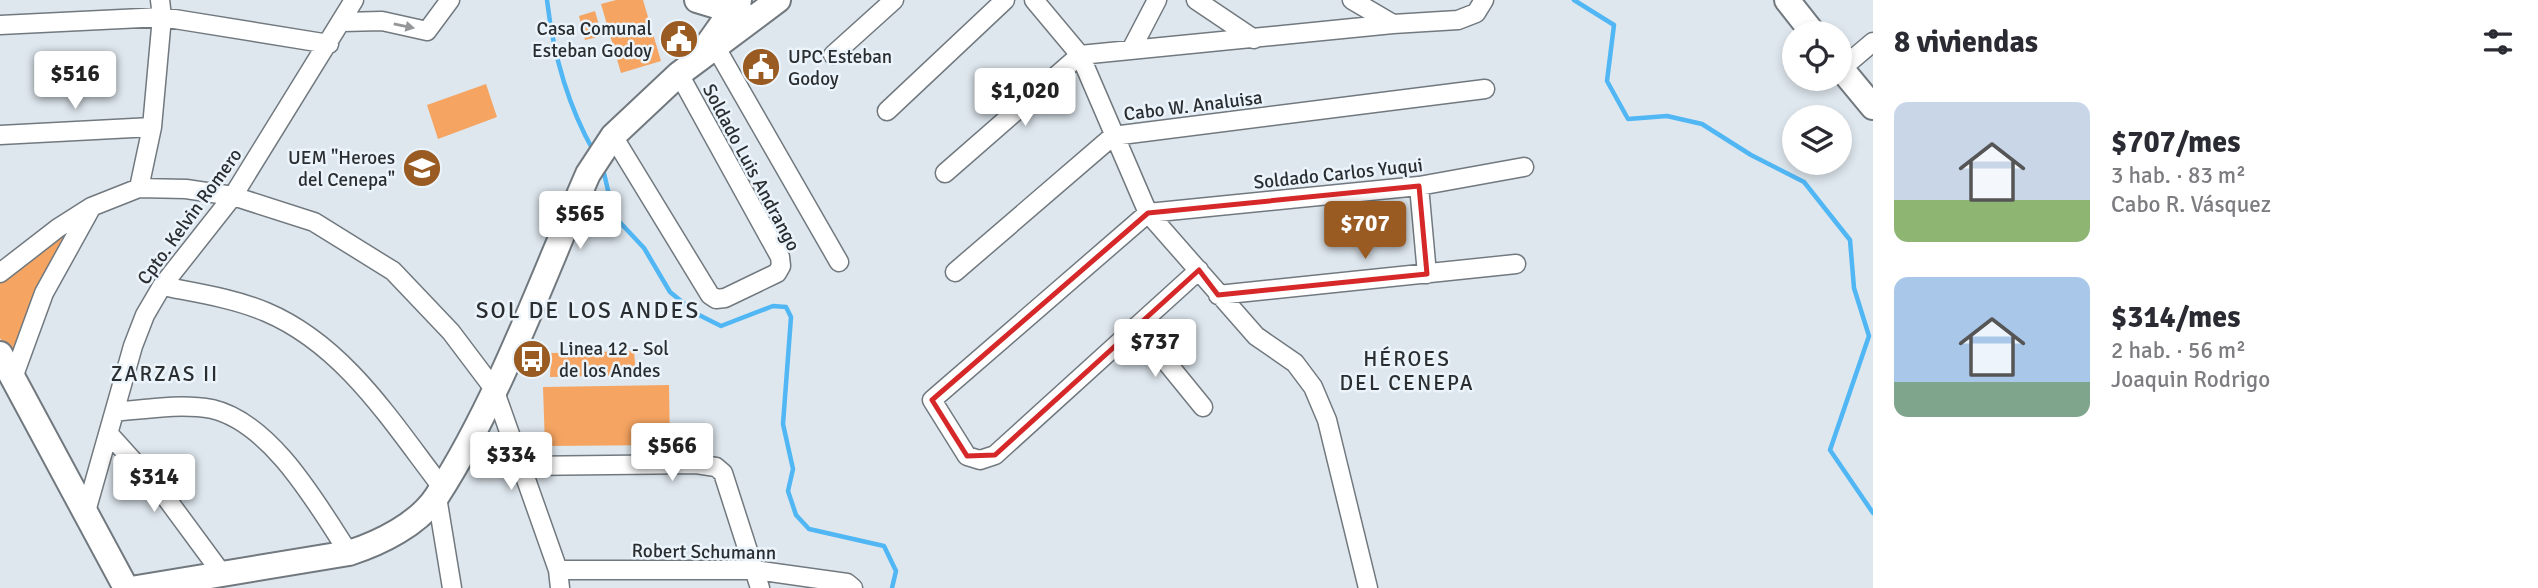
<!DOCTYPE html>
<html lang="es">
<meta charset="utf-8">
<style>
:root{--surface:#fff;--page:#f2f2f3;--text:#2b2b33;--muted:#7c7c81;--accent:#9a5b22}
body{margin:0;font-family:Signika,sans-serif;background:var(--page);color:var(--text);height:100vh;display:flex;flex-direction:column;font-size:26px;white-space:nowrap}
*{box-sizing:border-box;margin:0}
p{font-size:23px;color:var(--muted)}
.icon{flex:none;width:38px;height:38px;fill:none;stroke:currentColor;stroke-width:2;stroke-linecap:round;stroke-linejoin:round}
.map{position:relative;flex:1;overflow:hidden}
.side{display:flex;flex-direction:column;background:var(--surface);width:665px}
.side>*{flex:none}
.tools{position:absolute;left:1782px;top:21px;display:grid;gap:14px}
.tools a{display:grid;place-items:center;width:70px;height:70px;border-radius:50%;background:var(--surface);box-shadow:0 4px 10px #0003;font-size:35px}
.price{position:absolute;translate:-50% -60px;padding:0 16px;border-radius:7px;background:#fff;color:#222;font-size:23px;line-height:46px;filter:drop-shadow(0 2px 4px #0008)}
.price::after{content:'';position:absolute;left:50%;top:42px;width:21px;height:16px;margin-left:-10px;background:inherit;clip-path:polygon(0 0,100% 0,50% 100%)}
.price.on{background:var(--accent);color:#fff}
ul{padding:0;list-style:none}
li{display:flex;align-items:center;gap:21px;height:175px;padding:0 21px}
li span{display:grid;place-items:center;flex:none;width:196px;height:140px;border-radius:14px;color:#555}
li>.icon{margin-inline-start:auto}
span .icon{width:84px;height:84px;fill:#fffc;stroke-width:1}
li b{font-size:30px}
h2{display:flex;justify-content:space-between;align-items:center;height:84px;padding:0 21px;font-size:30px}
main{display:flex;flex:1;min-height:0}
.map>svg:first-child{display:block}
.green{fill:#f5a461}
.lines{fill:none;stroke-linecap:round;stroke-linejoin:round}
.stream{stroke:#50b6f4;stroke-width:4.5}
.street-casing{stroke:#71797f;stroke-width:21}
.secondary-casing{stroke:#71797f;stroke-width:28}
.street{stroke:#fff;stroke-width:18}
.secondary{stroke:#fff;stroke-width:24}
.oneway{fill:#959698}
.marked{fill:none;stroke:#d62828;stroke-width:5;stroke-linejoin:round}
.labels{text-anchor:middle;stroke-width:5;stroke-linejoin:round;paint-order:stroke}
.poi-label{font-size:19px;fill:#2b2e31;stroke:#ebf4fb;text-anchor:end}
.street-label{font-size:19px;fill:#2b2e31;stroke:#ebf4fb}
.neighbourhood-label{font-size:21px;letter-spacing:2px;fill:#2b2e31;stroke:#ebf4fb}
.quarter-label{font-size:23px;letter-spacing:2px;fill:#2b2e31;stroke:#ebf4fb}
</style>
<main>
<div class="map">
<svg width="1873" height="588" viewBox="0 0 1873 588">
<rect width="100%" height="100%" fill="#dee7ee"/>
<path class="green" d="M616,0h27l18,61 -40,12 -20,-69z
M595,11l7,25 -17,4 -6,-24z
M486,84l11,33 -59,22 -11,-34z
M67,231l-25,49 -30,71 -4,2 -8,-15v-56z
M634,351l2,24 -86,2 1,-24z
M669,385l1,60 -125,1 -2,-59z"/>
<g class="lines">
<path class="stream" d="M547,0c6,52 21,106 47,152
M1574,0l40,25 -7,56 21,38 39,-3 35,8 49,31 53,27 46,58 4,48 15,48 -39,114 43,63
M603,169l11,47 30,32 26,44 27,22 24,12 52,-20 13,1 5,10 -8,107 10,45 -5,22 8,24 13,14 75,17 12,25 -4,17"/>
<g class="street-casing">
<path id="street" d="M1034,0l46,55 68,158 108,123 39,27 18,24 14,33 41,168
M1196,0l58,39
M1352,0l41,24
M342,22l40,-1 45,10 23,-31
M0,25l162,-8 167,27
M711,39l128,223
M1131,50l26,-50
M833,55l61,-55
M1841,69l32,-27
M887,111l118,-111
M0,135l152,-8
M613,136l97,159 6,4 9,-1 52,-25 4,-7 -1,-9 -101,-183
M945,173l135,-118 313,-31 65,-4 18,-7 8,-13
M1419,186l8,88
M139,188l13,-61 10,-110 -2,-17
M1199,270l-204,185 -15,5 -13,-4 -35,-56 216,-187 271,-27 105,-19
M955,272l158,-136 372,-47
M0,273l58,-45 33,-21 48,-19 47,1 47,7 81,26 79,49 58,61 43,57 64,181 2,18
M162,286c35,7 71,12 104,26 78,33 125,109 175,174
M1218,295l298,-31
M1137,326l66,81
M13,378l31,-85 46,-83
M115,412c31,-3 66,-9 97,-3 60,14 106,97 137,144
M109,434l55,61 59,80
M522,466l174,-2 20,3 7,6 37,115
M437,497l15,91
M85,515l48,-169 12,-31 17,-29 71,-90 121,-196
M558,570h197l92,13 6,5"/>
</g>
<g class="secondary-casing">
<path id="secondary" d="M697,0l46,14
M1787,0l26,33
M703,51l36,-51
M1839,66l34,41
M0,354l126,234
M137,588l212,-35c31,-10 70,-29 88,-57 62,-96 105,-217 151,-322l25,-38 66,-62 99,-74"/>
</g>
<use href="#street" class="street"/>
<use href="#secondary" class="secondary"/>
</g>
<defs><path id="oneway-solid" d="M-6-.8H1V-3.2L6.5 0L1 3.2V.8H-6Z" transform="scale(1.75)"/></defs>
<use class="oneway" href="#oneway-solid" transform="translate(404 26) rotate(12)"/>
<path class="marked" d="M1419,186l8,88 -209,21 -19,-25 -204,185 -28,1 -35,-56 216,-187z"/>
<defs>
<g id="civic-disc" transform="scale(2.0125)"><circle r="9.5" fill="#9a5b22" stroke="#ebf4fb"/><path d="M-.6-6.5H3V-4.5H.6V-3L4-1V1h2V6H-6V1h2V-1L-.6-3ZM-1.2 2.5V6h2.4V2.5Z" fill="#fff"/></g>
<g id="school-disc" transform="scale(2.0125)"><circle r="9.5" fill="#9a5b22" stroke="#ebf4fb"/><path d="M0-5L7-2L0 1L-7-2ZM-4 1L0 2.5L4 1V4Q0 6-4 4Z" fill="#fff"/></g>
<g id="bus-disc" transform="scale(2.0125)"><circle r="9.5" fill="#9a5b22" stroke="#ebf4fb"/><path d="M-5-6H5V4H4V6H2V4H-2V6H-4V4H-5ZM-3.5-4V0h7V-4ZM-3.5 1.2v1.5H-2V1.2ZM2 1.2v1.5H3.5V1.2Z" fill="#fff"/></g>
</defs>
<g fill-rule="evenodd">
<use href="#civic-disc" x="679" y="39"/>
<use href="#civic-disc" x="761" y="67"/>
<use href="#school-disc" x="422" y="168"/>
<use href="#bus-disc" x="532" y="359"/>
</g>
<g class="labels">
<g class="poi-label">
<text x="652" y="35">Casa Comunal<tspan x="652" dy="22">Esteban Godoy</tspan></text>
<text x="788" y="63" text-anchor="start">UPC Esteban<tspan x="788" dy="22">Godoy</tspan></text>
<text x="395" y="164">UEM "Heroes<tspan x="395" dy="22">del Cenepa"</tspan></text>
<text x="559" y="355" text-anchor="start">Linea 12 - Sol<tspan x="559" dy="22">de los Andes</tspan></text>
</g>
<g class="street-label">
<text transform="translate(1193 105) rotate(-7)" y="7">Cabo W. Analuisa</text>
<text transform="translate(752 167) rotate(62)" y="7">Soldado Luis Andrango</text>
<text transform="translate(1338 173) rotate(-6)" y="7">Soldado Carlos Yuqui</text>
<text transform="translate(189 216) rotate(-54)" y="7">Cpto. Kelvin Romero</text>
<text transform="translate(704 551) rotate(1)" y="7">Robert Schumann</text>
</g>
<g class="neighbourhood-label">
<text x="1407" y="366">HÉROES<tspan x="1407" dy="24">DEL CENEPA</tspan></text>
<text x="165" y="381">ZARZAS II</text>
</g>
<g class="quarter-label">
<text x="588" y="318">SOL DE LOS ANDES</text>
</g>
</g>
</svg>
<div class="tools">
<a><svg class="icon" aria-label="locate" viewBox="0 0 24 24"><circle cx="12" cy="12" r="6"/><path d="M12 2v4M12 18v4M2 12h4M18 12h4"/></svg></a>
<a><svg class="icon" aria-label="layers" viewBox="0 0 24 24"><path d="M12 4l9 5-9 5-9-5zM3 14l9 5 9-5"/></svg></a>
</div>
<b class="price" style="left:75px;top:111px">$516</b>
<b class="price" style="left:1025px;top:128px">$1,020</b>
<b class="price" style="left:580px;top:251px">$565</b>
<b class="price on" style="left:1365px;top:261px">$707</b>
<b class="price" style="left:1155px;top:379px">$737</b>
<b class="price" style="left:672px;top:483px">$566</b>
<b class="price" style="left:511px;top:492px">$334</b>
<b class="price" style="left:154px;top:514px">$314</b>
</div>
<section class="side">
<h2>8 viviendas<svg class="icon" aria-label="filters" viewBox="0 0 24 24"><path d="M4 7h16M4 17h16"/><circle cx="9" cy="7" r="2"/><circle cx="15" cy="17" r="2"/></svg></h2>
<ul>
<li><span style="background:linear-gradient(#c9d6e8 70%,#8fb573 0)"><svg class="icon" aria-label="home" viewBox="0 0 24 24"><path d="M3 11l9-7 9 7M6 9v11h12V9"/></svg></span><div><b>$707/mes</b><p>3 hab. · 83 m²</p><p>Cabo R. Vásquez</p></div></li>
<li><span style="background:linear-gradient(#a9c7e8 75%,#7fa58c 0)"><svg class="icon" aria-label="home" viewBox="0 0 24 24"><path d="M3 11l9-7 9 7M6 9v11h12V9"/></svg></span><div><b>$314/mes</b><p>2 hab. · 56 m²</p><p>Joaquin Rodrigo</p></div></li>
</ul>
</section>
</main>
